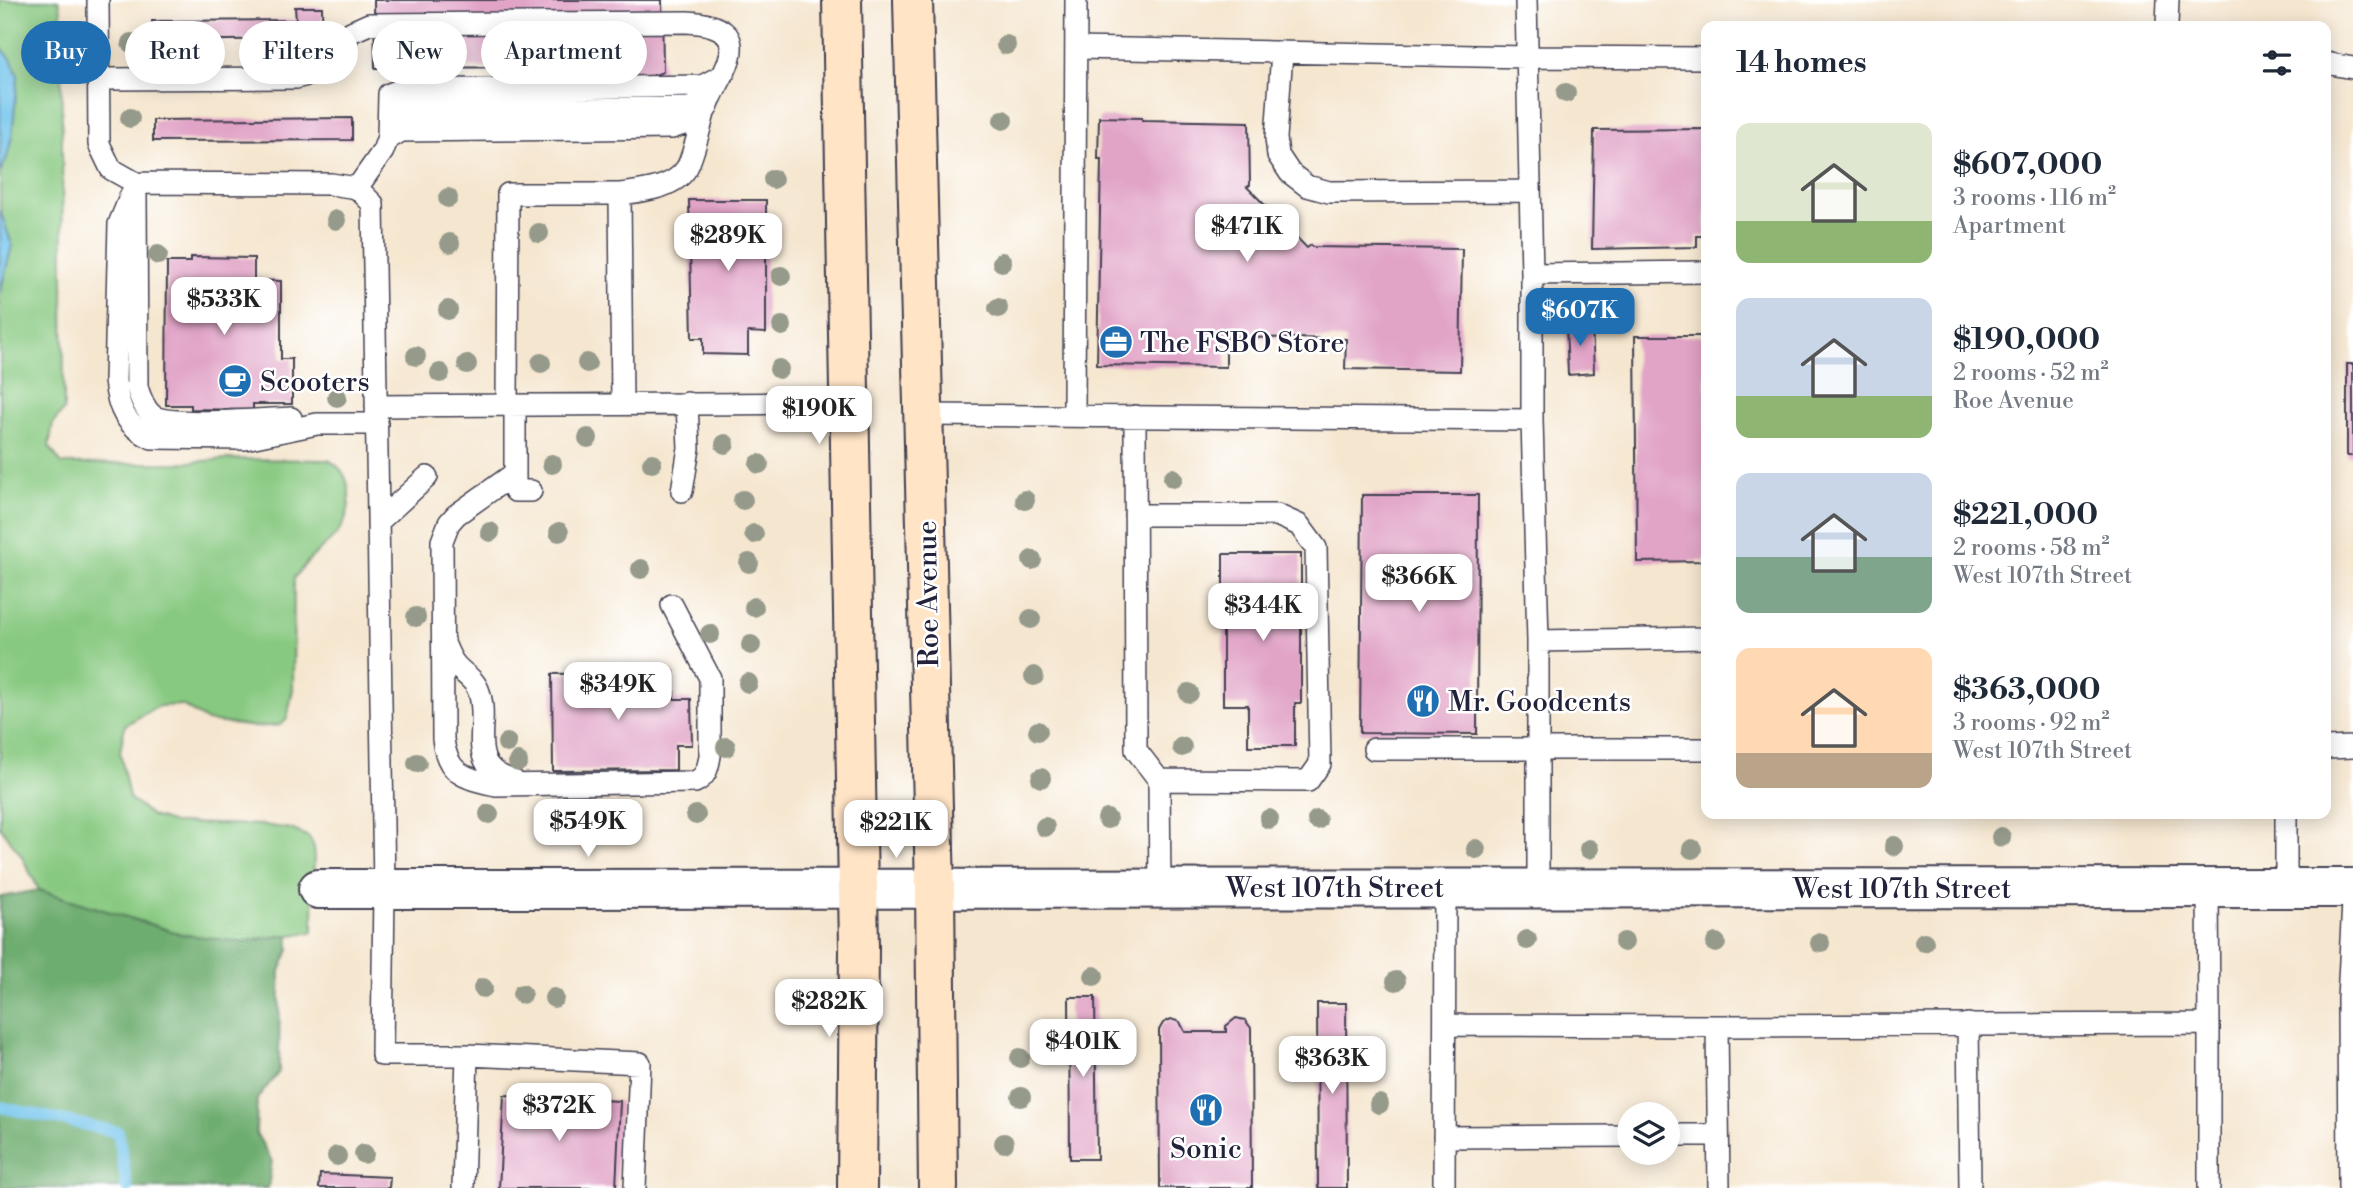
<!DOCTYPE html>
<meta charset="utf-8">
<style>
:root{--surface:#fff;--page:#f6f6f7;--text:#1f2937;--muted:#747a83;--accent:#1f6fb2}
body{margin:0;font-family:"Libre Bodoni",serif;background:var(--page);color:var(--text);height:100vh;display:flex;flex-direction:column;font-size:26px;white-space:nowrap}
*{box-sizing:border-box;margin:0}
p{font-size:23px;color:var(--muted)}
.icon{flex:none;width:38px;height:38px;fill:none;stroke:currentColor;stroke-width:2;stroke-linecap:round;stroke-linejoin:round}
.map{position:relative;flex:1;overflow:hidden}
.drawer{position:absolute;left:1701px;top:21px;width:630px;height:798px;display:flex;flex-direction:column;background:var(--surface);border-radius:14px;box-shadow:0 4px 18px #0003}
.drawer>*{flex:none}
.top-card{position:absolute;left:21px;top:21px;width:665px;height:63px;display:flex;gap:14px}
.controls{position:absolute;left:1617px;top:1102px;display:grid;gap:14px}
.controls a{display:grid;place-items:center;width:63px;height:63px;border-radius:50%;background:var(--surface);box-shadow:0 4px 18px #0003;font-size:35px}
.price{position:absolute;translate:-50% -60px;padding:0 16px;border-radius:14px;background:#fff;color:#222;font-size:23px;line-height:46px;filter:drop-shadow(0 2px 4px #0008)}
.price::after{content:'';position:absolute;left:50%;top:42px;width:21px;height:16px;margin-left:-10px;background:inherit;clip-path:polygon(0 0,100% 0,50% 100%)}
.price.selected{background:var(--accent);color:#fff}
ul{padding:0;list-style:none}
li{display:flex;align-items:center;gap:21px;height:175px;padding:0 35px}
li span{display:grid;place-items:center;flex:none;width:196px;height:140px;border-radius:14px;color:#555}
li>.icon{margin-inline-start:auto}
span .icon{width:84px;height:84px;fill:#fffc;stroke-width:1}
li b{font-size:30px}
h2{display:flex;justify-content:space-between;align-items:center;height:84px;padding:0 35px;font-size:30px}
.tag{padding:0 24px;border-radius:32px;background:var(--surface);box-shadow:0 4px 18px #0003;font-size:24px;line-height:63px}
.tag.selected{background:var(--accent);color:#fff}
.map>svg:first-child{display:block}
.green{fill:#88c981;stroke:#55765e;stroke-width:2}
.forest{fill:#6ead6f;stroke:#486855;stroke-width:2}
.water{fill:#6ec3eb;stroke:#487293;stroke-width:2}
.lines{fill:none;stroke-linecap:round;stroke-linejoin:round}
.stream{stroke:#6ec3eb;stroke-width:12}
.building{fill:#e1a3c6}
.service-casing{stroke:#423f51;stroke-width:24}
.minor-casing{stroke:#423f51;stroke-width:42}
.secondary-casing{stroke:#423f51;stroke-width:42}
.service{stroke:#fff;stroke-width:21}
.minor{stroke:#fff;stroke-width:38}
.secondary{stroke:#ffe4c6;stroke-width:38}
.tree{fill:#959a8b}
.labels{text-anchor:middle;stroke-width:5;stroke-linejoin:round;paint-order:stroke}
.poi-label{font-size:28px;fill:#22223b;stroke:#fff;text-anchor:start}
.street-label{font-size:28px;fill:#22223b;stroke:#fff}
</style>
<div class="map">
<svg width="2353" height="1188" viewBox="0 0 2353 1188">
<rect width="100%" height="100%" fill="#fff"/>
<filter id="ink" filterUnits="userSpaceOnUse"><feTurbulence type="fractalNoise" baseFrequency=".0143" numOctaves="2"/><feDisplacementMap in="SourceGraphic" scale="14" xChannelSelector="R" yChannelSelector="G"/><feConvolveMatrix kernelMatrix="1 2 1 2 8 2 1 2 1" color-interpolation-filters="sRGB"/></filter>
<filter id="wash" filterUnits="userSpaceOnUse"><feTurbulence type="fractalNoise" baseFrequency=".00686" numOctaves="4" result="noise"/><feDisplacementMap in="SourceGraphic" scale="28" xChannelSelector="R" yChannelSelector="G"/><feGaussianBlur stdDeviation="1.57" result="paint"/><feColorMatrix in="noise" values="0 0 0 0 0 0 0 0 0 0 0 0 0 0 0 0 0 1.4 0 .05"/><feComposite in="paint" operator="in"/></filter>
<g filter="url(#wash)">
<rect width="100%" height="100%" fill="#f5e6cf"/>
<path class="green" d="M0,0h59l2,11 3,399 -11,13 -4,23 13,18 117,-1 47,-4 102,1c26,12 26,49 11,71 -7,10 -19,18 -27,26 -7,7 -12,14 -18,21l-1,111 -6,30 -6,6 -25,2 -49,-6 -25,-16 -23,1 -34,19 -5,27 9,46 23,18 22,7 90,2 27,4 18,8 5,10 -1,85 -74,10 -58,-8 -142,-44 -18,-35 -21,-28v-534l12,-48 -12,-35v-37l7,-16 5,-22 6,-60 -7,-16 -11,-13z"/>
<path class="forest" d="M39,890l142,44 58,8 50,-7v15l-9,21 -1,101 -22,27 -1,34 16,28 -4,27h-268v-291z"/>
<path class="water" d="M0,46l11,13 7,16 -6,60 -5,22 -7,16z
M0,210l12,35 -12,48z"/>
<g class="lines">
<path class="stream" d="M0,1107l118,25 9,56"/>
</g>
<g id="blocks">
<path class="building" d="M374,0h288l1,72 -11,4 1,60h-37v-60l-15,-4v-5l-226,1z
M295,7h27l1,41 -28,1v-10l-143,2v-20l144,-1z
M1099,117l43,1v2l107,2 1,63 -3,2 60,61 4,-3 1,2 150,2 -2,122 -115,-2 1,-30 -120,-2v30l-129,-2 4,-206h-3z
M352,118v22l-199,1v-21z
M1706,129v107h-9v11l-105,2 2,-119z
M689,200h77v133l-18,-1v23l-45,-1v-16h-11z
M191,257l63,1v22l27,1v78h11v45h-39v6l-62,-1v-4h-25l1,-143h24z
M1592,322l2,51 -26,2 -2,-51z
M1635,336h71v225l-69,1z
M2347,364h6v92h-6z
M1362,495h116l-1,239 -117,-1z
M1223,554h78v149h-6v43h-47v-41h-25z
M674,672v27h17l1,46h-16v25l-123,1 -1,-97z
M1069,997h26l2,162h-27z
M1317,1003h29l1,185h-29z
M1236,1018l9,2 6,8 1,160h-92l-1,-158 4,-7 8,-4 9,3 5,10h41v-6z
M504,1095l116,6 -4,87h-117z
M320,1174l70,3 -1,11h-70z"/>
</g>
</g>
<g filter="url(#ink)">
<use href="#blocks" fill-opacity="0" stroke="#423f51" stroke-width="2"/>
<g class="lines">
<g class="service-casing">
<path id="service" d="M98,0l1,144 12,25 25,14 195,1 26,4 16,16 11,684 -2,167h85
M1526,0l6,274v146l6,221v246
M2167,26l1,-26
M1076,48l451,9 179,1
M1282,52l-6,86 2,17 12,18 17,13 22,6 201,-1
M2326,63l27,5
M99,79l197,-1 22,-6 12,-9 21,-31 18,-8 317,-2c14,1 31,2 41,13 13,17 -8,45 -15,61 -3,4 -4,11 -7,15 -8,10 -22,13 -33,17l-271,3 -13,8
M389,116l10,-6 290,-2 15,-5 6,-6
M136,183l-17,41 -4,157c3,27 11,46 37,57l93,1 72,-15h60
M357,188l26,-37 5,-14 1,-43 11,-4 302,-4 19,-10
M620,194c21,-3 53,-5 66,-25 6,-8 15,-46 19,-59
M136,195l1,192c3,10 7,22 16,29 18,11 112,3 138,2
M1532,274l174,-2
M507,405l1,-211h112l2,210
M515,405v86h16
M376,406l472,-3
M923,415l609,5
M1074,416l2,-416
M1135,416l1,334 23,30 1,108
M515,473l-59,42 -7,8 -7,18 1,198c4,36 22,39 53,46l199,-3c11,-5 13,-14 15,-26v-78l-38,-73
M682,491l7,-43 -2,-45
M1135,515h142l22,10 17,23 4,216 -12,17 -149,-1
M378,522l49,-45
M1538,641l168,-3
M444,643c3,7 6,15 10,20 8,11 21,15 25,29 12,35 -17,74 35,89
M2326,748l27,-1
M1374,749h332
M2286,814v74
M2353,902l-5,97 5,-1
M2348,999l1,189
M1968,1024l2,164
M2209,1024v164
M1445,1025l272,1
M1668,1135h50
M1444,1137l185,-1
M463,1188l4,-133 173,8 -5,125
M1444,1188l1,-301
M1719,1188l-2,-162 492,-2 -1,-136"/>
</g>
<g class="minor-casing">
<path id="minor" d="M318,889l2035,-1"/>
</g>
<g class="secondary-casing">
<path id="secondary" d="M842,0l17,947 -2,241
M913,0l22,889 3,299"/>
</g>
<use href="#service" class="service"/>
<use href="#minor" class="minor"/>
<use href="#secondary" class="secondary"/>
</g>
<g class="tree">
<circle cx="131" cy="43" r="10"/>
<circle cx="1006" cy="45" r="10"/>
<circle cx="1566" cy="93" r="10"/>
<circle cx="130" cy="118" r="10"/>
<circle cx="1003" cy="120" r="10"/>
<circle cx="773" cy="179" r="10"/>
<circle cx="448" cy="198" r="10"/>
<circle cx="336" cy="220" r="10"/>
<circle cx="539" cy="233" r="10"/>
<circle cx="450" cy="243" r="10"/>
<circle cx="158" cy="255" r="10"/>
<circle cx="1002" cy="262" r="10"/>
<circle cx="781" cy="276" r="10"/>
<circle cx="998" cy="308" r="10"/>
<circle cx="448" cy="310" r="10"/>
<circle cx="782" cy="326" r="10"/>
<circle cx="416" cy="356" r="10"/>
<circle cx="541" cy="363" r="10"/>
<circle cx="587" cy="363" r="10"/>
<circle cx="467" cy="364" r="10"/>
<circle cx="779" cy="369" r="10"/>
<circle cx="440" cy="373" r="10"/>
<circle cx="337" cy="397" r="10"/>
<circle cx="588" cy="438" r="10"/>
<circle cx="725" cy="444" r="10"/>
<circle cx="652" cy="463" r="10"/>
<circle cx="552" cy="464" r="10"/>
<circle cx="759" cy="464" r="10"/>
<circle cx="1173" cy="478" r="10"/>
<circle cx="743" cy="500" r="10"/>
<circle cx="1025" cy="500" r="10"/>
<circle cx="490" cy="532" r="10"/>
<circle cx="559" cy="532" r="10"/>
<circle cx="754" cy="534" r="10"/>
<circle cx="1032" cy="560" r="10"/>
<circle cx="749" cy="563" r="10"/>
<circle cx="641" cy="569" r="10"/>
<circle cx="754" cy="607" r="10"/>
<circle cx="416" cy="617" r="10"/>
<circle cx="1031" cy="619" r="10"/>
<circle cx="710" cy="634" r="10"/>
<circle cx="751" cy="645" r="10"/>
<circle cx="1034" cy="676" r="10"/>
<circle cx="748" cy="683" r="10"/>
<circle cx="1189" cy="693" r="10"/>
<circle cx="1038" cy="731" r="10"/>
<circle cx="507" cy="743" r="10"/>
<circle cx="726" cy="747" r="10"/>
<circle cx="1182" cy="747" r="10"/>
<circle cx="518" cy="762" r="10"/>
<circle cx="417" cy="763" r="10"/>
<circle cx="1041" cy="778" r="10"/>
<circle cx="489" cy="814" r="10"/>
<circle cx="696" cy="815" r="10"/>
<circle cx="627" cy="816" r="10"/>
<circle cx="1107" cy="819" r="10"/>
<circle cx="1269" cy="819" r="10"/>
<circle cx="1317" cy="820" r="10"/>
<circle cx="1045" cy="827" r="10"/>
<circle cx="2001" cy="837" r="10"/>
<circle cx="1894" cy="846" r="10"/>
<circle cx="1476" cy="849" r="10"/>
<circle cx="1589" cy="849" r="10"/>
<circle cx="1692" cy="849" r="10"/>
<circle cx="1527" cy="940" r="10"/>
<circle cx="1624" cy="942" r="10"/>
<circle cx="1924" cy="942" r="10"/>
<circle cx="1716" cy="943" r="10"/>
<circle cx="1820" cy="943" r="10"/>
<circle cx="1094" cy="976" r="10"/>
<circle cx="1396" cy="981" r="10"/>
<circle cx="483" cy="988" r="10"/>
<circle cx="522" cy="994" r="10"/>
<circle cx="554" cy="998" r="10"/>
<circle cx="1020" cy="1058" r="10"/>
<circle cx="1021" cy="1097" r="10"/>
<circle cx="1379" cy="1104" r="10"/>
<circle cx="1004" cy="1143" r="10"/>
<circle cx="364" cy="1154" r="10"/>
<circle cx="337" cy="1156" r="10"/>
</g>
</g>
<defs>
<g id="office-disc" transform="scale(1.75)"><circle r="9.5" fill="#1f6fb2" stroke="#fff"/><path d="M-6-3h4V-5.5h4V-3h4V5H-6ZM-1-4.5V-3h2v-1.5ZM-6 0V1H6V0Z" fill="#fff"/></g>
<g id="cafe-disc" transform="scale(1.75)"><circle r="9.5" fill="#1f6fb2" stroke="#fff"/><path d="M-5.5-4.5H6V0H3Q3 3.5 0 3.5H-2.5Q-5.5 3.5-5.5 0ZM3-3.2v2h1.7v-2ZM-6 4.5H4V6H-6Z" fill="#fff"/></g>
<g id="restaurant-disc" transform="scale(1.75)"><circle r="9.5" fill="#1f6fb2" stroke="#fff"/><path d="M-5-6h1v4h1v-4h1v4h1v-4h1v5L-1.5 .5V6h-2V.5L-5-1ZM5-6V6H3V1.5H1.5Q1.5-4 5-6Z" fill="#fff"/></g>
</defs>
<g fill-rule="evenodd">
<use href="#office-disc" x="1116" y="342"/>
<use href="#cafe-disc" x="235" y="381"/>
<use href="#restaurant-disc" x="1423" y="701"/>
<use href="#restaurant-disc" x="1206" y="1110"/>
</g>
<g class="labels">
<g class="poi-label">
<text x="1140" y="352">The FSBO Store</text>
<text x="260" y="391">Scooters</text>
<text x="1448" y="711">Mr. Goodcents</text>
<text x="1206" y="1158" text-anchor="middle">Sonic</text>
</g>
<g class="street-label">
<text transform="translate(927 594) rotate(-91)" y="10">Roe Avenue</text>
<text x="1335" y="897">West 107th Street</text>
<text x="1902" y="898">West 107th Street</text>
</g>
</g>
</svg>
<div class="controls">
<a><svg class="icon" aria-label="layers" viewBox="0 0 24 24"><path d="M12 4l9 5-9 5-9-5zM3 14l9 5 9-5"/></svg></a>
</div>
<b class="price" style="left:1247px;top:264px">$471K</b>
<b class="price" style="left:728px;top:273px">$289K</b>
<b class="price" style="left:224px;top:337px">$533K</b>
<b class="price selected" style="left:1580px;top:348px">$607K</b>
<b class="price" style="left:819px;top:446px">$190K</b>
<b class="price" style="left:1419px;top:614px">$366K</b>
<b class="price" style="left:1263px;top:643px">$344K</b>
<b class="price" style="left:618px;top:722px">$349K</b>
<b class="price" style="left:588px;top:859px">$549K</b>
<b class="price" style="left:896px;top:860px">$221K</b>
<b class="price" style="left:829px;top:1039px">$282K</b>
<b class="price" style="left:1083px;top:1079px">$401K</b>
<b class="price" style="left:1332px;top:1096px">$363K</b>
<b class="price" style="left:559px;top:1143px">$372K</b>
<div class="top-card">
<a class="tag selected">Buy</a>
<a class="tag">Rent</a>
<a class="tag">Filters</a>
<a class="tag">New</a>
<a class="tag">Apartment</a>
</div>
<section class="drawer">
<h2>14 homes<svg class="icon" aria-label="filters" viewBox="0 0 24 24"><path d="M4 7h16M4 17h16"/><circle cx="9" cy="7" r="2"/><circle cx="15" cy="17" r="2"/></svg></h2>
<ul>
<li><span style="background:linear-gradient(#dfe7d0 70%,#8fb573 0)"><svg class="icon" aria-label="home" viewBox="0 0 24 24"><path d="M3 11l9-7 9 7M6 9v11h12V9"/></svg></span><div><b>$607,000</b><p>3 rooms · 116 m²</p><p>Apartment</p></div></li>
<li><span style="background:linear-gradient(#c9d6e8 70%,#8fb573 0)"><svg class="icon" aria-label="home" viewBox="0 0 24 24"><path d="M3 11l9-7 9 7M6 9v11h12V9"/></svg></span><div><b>$190,000</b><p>2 rooms · 52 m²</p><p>Roe Avenue</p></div></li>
<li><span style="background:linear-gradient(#c9d6e8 60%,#7fa58c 0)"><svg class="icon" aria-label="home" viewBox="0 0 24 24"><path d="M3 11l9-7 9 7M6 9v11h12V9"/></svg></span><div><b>$221,000</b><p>2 rooms · 58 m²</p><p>West 107th Street</p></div></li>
<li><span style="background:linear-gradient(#ffd9b3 75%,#b9a48a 0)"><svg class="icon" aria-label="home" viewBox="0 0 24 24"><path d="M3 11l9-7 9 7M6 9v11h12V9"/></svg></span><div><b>$363,000</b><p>3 rooms · 92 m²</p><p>West 107th Street</p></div></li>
</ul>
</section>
</div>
